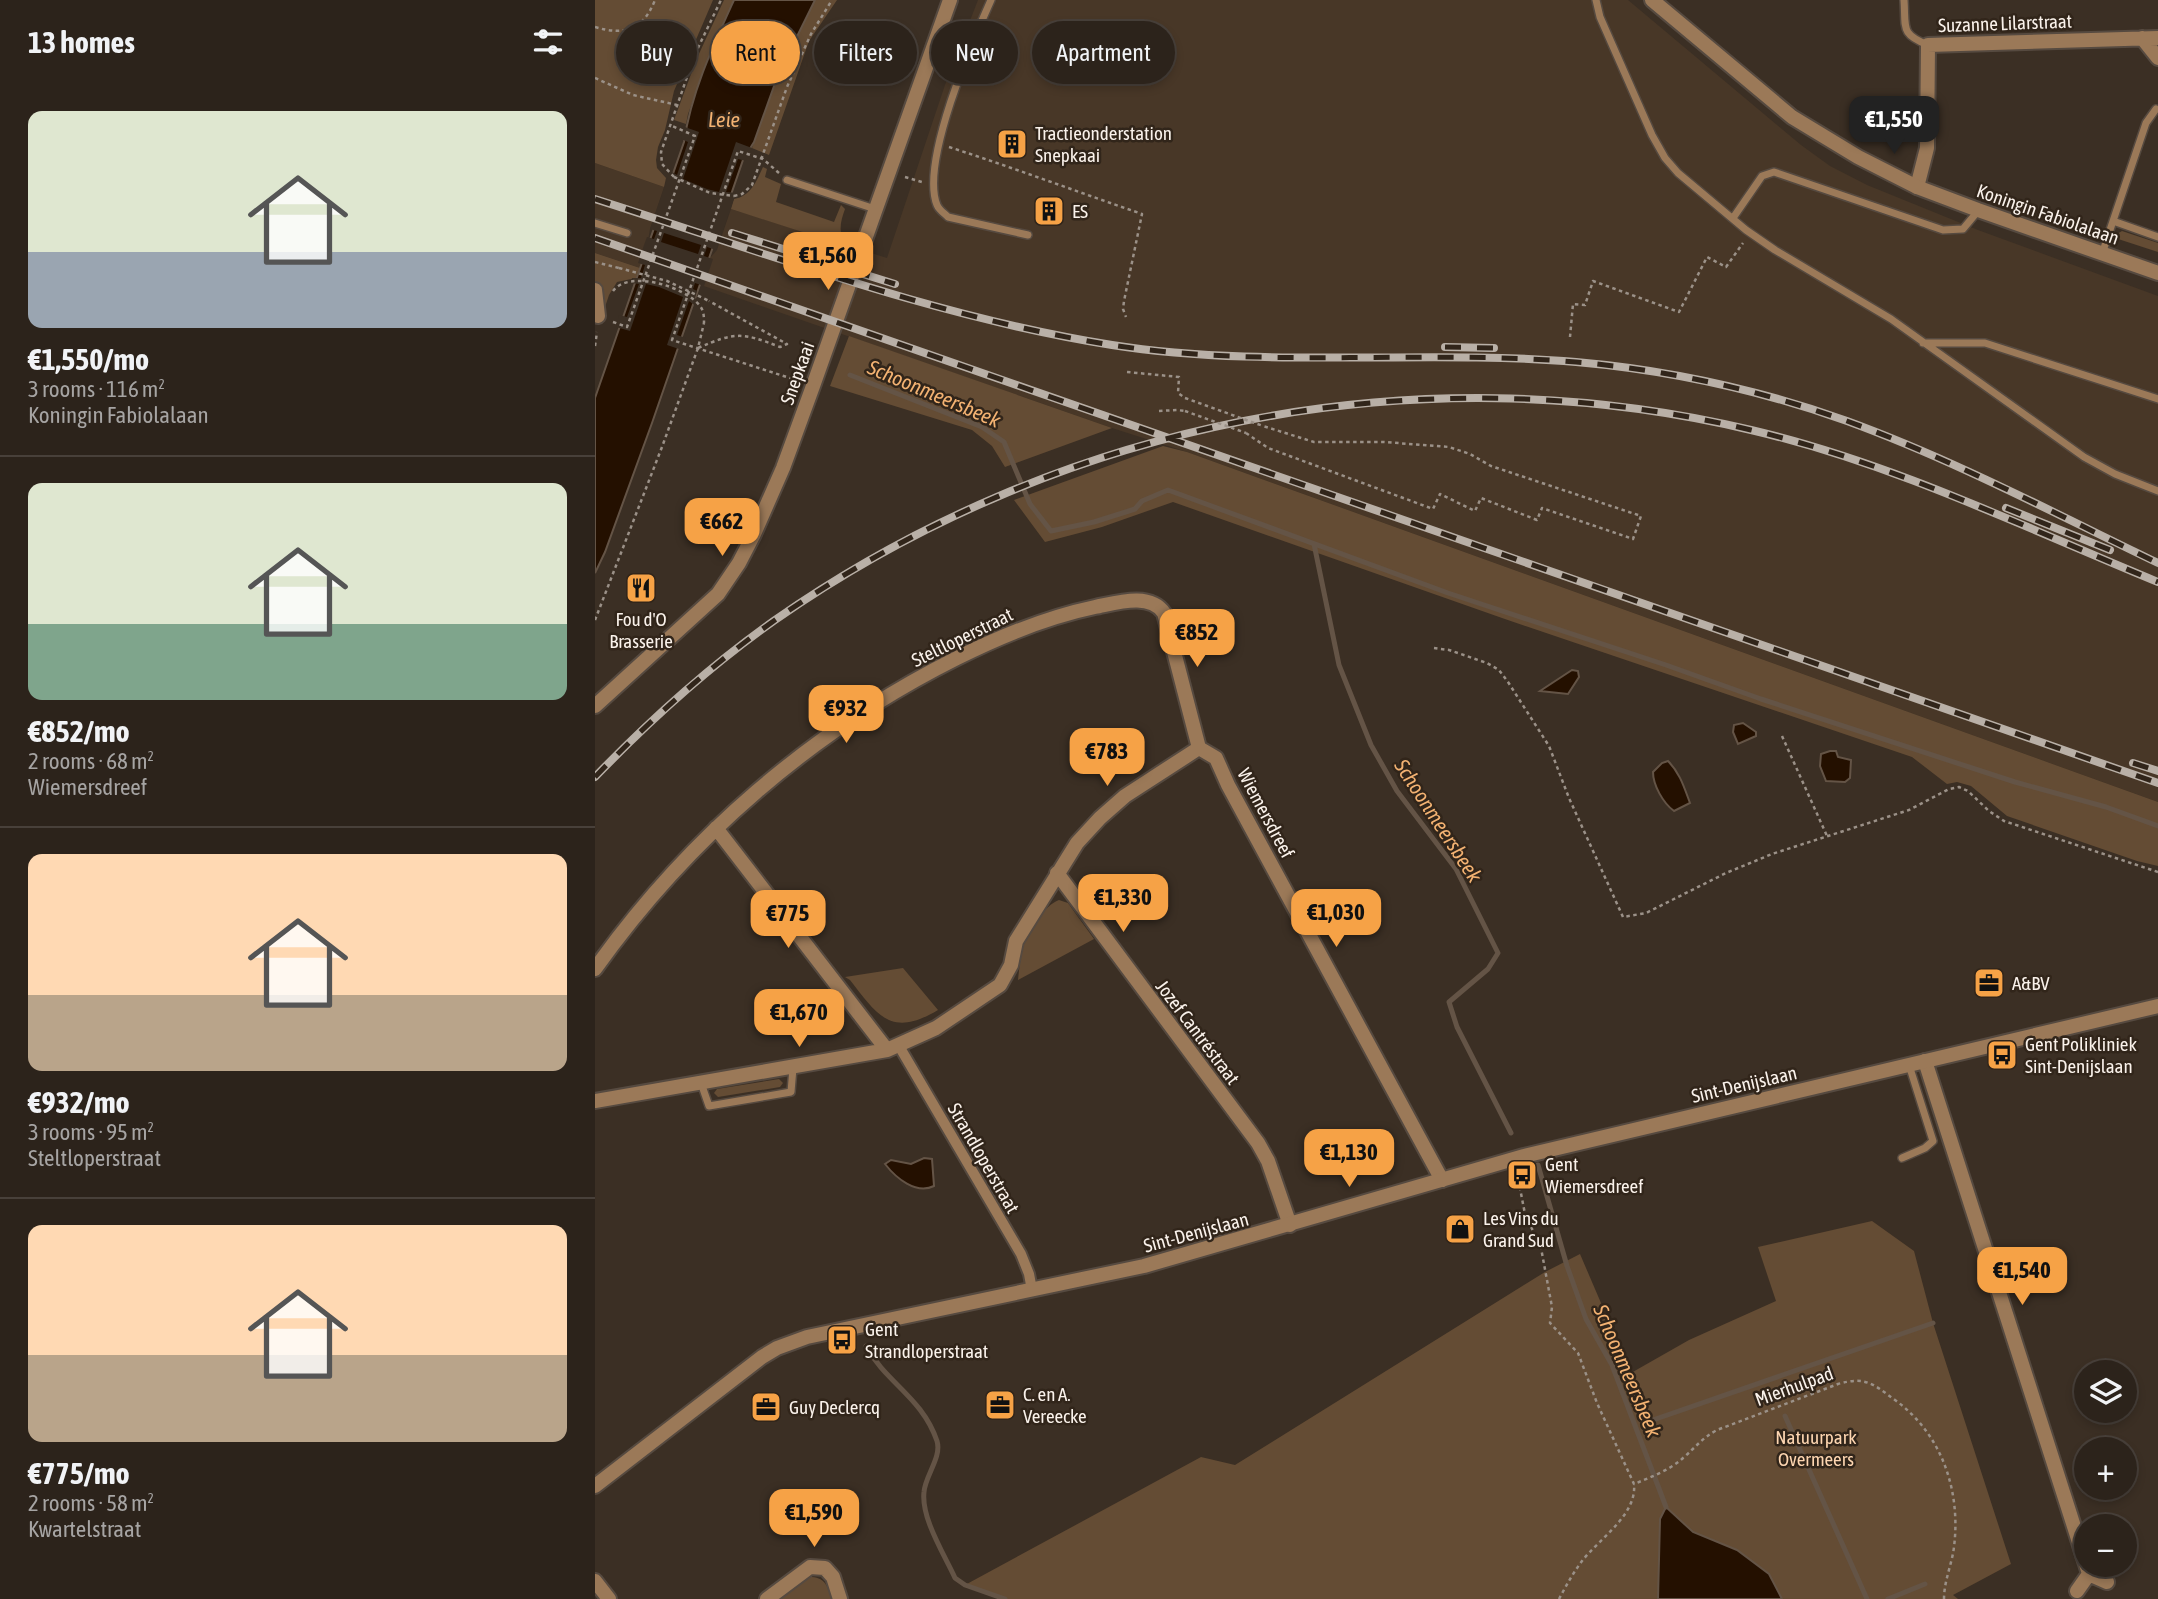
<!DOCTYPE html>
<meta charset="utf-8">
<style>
:root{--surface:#2c231b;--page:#342b24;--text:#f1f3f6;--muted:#a6a4a3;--line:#48403a;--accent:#f6a246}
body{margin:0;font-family:"Asap Condensed",sans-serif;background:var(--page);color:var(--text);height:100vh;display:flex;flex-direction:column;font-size:26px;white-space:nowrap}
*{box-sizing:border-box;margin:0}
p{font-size:23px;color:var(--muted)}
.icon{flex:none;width:38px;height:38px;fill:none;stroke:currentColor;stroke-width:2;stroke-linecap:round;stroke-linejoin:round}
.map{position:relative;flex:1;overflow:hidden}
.sheet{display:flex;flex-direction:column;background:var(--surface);width:595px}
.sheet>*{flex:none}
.guide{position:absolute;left:21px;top:21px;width:665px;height:63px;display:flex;gap:14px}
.tools{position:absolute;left:1479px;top:1360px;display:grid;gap:14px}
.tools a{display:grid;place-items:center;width:63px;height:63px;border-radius:50%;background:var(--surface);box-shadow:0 4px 10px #0003,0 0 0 2px var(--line);font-size:35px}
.price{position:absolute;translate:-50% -60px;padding:0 16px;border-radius:14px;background:var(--accent);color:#111;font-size:23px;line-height:46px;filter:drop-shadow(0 2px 4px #0008)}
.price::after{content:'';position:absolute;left:50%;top:42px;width:21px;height:16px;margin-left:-10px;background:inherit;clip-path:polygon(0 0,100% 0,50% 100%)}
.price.on{background:#222;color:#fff}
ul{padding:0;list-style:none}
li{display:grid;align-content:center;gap:14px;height:371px;padding:0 28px}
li+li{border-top:2px solid var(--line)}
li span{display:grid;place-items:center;height:217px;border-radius:14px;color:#555}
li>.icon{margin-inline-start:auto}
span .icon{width:126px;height:126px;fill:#fffc;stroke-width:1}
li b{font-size:30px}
h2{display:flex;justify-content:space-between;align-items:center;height:84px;padding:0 28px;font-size:30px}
.chip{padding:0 24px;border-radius:32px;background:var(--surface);box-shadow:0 4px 10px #0003,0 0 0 2px var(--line);font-size:24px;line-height:63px}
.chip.on{background:var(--accent);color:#111}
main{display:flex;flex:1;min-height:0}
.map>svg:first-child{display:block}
.built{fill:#483727}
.green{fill:#644c34}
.water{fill:#241000;stroke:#645446;stroke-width:2}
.pier{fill:#3b2f24;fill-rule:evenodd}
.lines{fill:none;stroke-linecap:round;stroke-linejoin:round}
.stream{stroke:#645446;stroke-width:5}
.service-casing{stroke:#564a40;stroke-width:10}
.pedestrian-casing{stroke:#564a40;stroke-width:14}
.minor-casing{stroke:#564a40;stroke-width:18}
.tertiary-casing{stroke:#564a40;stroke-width:18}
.path{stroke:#9b9188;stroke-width:2.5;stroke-dasharray:3.5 3.5;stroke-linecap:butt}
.service{stroke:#9b7958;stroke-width:7}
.pedestrian{stroke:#9b7958;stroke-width:10}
.minor{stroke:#9b7958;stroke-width:14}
.tertiary{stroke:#9b7958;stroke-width:14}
.rail-casing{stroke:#b9b0a7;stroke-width:8}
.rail{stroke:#31251a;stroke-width:5;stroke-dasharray:16;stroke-linecap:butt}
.path-bridge{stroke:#9b9188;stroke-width:2.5;stroke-dasharray:3.5 3.5;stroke-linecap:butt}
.labels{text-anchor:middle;stroke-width:5;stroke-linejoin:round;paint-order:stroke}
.street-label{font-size:19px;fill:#faf2eb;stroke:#31251a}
.poi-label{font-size:19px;fill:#faf2eb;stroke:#31251a;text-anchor:start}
.park-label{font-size:19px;fill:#fed6b1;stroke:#31251a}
.water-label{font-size:21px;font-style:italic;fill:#f3b272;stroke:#31251a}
</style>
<main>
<section class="sheet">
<h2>13 homes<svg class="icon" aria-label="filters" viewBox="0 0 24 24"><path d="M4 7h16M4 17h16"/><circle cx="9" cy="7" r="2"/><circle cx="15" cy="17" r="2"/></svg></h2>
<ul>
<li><span style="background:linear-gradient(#dfe7d0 65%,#9aa5b1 0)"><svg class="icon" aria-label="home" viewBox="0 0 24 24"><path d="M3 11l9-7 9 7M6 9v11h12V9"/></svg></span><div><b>€1,550/mo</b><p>3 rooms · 116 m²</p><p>Koningin Fabiolalaan</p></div></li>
<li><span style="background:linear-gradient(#dfe7d0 65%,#7fa58c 0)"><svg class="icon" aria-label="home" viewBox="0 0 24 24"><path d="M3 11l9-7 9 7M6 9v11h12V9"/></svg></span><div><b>€852/mo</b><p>2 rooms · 68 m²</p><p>Wiemersdreef</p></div></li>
<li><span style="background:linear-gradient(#ffd9b3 65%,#b9a48a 0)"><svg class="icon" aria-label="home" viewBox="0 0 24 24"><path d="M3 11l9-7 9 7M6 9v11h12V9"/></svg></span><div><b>€932/mo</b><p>3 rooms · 95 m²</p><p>Steltloperstraat</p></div></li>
<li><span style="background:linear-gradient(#ffd9b3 60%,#b9a48a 0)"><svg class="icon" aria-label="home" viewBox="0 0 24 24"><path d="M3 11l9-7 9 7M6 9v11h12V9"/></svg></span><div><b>€775/mo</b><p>2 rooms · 58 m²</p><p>Kwartelstraat</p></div></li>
</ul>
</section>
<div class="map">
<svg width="1563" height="1599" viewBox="0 0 1563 1599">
<rect width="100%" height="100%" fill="#3b2f24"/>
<path class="built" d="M383,0h650l173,145 29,21 37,19 111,45 180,66v506l-971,-350 -75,-24 -411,-143 9,-27 7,-8 14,-41 156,49 58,-173z
M0,163l69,24 -14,42 -3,17 -7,22 -45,-15z"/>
<path class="green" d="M0,0h118l-39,91 -9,39 -7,17 -2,13 1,8 9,10 -2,9 -69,-24z
M129,0h10l-19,41 -27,73 -2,10 -12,-4 23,-62z
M220,0h22l-28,41 -40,114 -17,-7 26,-73z
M168,167l4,2 -2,8 16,7 -5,18 58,20 7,-17 4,4c-5,14 -8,26 4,38l-118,-38 3,-10c17,-3 22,-17 29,-32z
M1527,231l36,12v9l-46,-15z
M0,253l45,15 -4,10 -19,4 -8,13 -5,15 -9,3z
M254,336l263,92 -107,39 -13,-21 -20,-16 -142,-44z
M568,446l24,6 971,350v64l-21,-5 -130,-45 -36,-30 -14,-4 -10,2 -35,-27 -410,-139 -329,-116 -71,25 -57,15 -31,-42z
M464,900l9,3 26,36 -76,41c1,-10 2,-20 4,-29 4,-17 22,-46 37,-51z
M308,968l35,42c-47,28 -60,6 -88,-30l-5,-3z
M184,1079l4,4 -3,4 -62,10 -4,-4 3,-4z
M1277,1221l42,30 19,72 78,241 -58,31 5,4h-953l-40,-14 236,-128 34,8 310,-193 35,-18 51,119 58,-33 87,-39 -18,-54z
M214,1577c16,0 18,8 23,22h-53z"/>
<path class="water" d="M139,0h81l-37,75 -24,67 -11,18 -91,263 -47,129 -10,21v-175l89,-256c7,-49 29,-96 50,-142z
M977,670l6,1 1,6 -11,17 -28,-3z
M1148,723l13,9v4l-18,8 -5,-12 1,-7z
M1235,751h6l2,6 13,3 -1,18 -5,4 -19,-1 -6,-15 1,-12z
M1073,761c12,12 16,26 22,42l-16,8c-11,-8 -21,-26 -21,-39l9,-9z
M329,1158l8,1 2,27c-18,9 -38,-8 -49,-22l6,-4 20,4z
M1071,1507l27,25 44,18 32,24 13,25h-124l2,-80z"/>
<path class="pier" d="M87,126l17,6 -16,47 24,10 12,3 17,-50 16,6 -6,13 -8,-2 -12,33 10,1 -20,57 -9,-3 -3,9 9,3 -9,27 -9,-3 -2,6 4,2 -2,7 4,3 -2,6 -8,-6 -12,34 9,3 -4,12 -15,-5 16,-48 -24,-10 -13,-3 -16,47 -14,-4 3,-12 8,2 12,-33 -8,-1 1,-5h9l4,-13 -7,-2 6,-18 3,-8 7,2 3,-8 -7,-2 20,-58 7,4 11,-33 -7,-3zM69,233l37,12 -3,9 -37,-12z"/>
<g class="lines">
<path class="stream" d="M255,375l132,52 22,15 26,62 21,27 43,-9 41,-13 7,-8 26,-11 280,103 218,72 95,34 254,83 91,25 52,19
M719,544l25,121 32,80 26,46 59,78 42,84 -10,16 -39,33 8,25 54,106
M943,1165l29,101 19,53 26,46 54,142
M271,1346c20,37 56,51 71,95 5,16 -12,35 -13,51 -3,26 20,62 31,86l10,7 40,14
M1190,1416l82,183
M1055,1421l283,-98
M1293,1599l37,-15"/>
<g class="service-casing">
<path id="service" d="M396,0c-19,42 -71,163 -54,205 2,5 7,8 11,12l80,18
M1001,0l4,17 52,118 13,23 13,15 68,57 29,20 116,69 193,138 31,17 43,17
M1309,0c2,28 -4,34 24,45
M192,180l88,29
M1138,218l29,-42 12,-4 169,58 20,-1 15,-18
M1518,221l33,-98 10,-14
M0,223l32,10
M1507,254l11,-33 45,16
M1328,343h62l173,56
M106,1083l8,23 82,-14 2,-24
M1307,1158l23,-10 8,-7 -24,-76"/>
</g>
<g class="pedestrian-casing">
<path id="pedestrian" d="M304,1046l122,208 8,20 3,16"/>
</g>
<g class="minor-casing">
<path id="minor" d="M1547,38l16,20
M1322,187l10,-39 1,-103 230,-7
M0,290l3,26
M121,828l171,222
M462,873l201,270 10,18 22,64
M0,969c93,-131 218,-239 362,-311 44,-22 90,-41 138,-51 21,-4 55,-15 69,6l35,135 17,10 12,27 214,395
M1330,1061l161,503
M0,1101l292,-51 49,-22 64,-43 11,-20 5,-24 61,-98 23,-25 25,-22 74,-48
M1494,1574l18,8
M0,1581l14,18
M1482,1591l12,-17 -3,-10
M172,1599l43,-32 15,1 8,9 7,22"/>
</g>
<g class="tertiary-casing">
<path id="tertiary" d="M1057,0l140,117 66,40 59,30 61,23 180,63
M0,706l123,-112 21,-31 15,-29 29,-66 30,-82 137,-386
M0,1486l167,-129 15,-9 30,-11 337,-71 380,-110 634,-150"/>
</g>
<path class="path" d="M0,27c30,9 48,3 60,-27
M0,78l38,17 44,10
M354,147c65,21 129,45 193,67l-18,87 -1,8 3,8
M184,173l-16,-14 -25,-8 -66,189 127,41
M79,177l-12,-13 -1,-12 34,-98 26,-54
M310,177l17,5
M139,196l8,-2 10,-9 35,-98 24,-53 21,-34
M0,262l24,6
M18,322l14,5 68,-191 -25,-11
M975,337l3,-33 12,1 8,-24 86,31 28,-55 19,10 17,-24
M0,346l2,-14
M103,348c37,-16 44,-16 82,-1l7,-3 -78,-43
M532,372l52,5 -1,16 7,5
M564,411l18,-1 8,1
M651,433l22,15 165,61 7,-15 35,17 6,-13 56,22 5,-12 91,31 8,-23 -150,-50 -21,-12 -21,-7 -65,-5h-70l-51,-16
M0,620l67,-173 36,-99 6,-25
M839,648l15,2 38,13 12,7 9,12 41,64 20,52 54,119 23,-4 80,-40 46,-19 137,-44 40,-21 10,-2 9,4 21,20 15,10 154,51
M1187,736l45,100
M922,1173l8,41 16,34 11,59 -2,16 28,30 19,50 37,81c17,-7 36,-14 49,-26 13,-11 19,-20 34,-28l121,-46c28,-8 35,0 57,16 47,34 66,91 59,147 -2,17 -10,34 -10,52
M964,1599c7,-13 14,-26 23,-38 18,-23 55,-46 52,-77"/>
<use href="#service" class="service"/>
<use href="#pedestrian" class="pedestrian"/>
<use href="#minor" class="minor"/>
<use href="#tertiary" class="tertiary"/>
<g class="rail-casing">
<path id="rail" d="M0,199c171,54 340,118 517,146 154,24 310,4 464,17 92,8 184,28 271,59 107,39 209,93 311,142
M137,233l163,51
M0,238l1563,545
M850,347l49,1
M1411,508l104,42
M1538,763l25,8
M0,777c55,-57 115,-111 180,-157 282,-197 640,-270 976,-190 141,33 273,97 407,152"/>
</g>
<use href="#rail" class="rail"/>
<path class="path-bridge" d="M79,177l36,16 24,3
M24,268l48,13 42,20
M18,291c16,-22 73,-4 87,15 4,5 4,11 4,17
M590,398l78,28
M590,411l61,22"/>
</g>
<defs>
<g id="building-square" transform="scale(1.575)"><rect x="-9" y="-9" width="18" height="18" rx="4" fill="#f6a246" stroke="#31251a"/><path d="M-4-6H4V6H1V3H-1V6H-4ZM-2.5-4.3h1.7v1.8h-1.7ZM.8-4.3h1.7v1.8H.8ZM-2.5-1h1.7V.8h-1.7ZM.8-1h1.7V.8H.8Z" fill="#111"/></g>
<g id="restaurant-square" transform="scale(1.575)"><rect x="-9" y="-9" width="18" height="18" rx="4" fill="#f6a246" stroke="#31251a"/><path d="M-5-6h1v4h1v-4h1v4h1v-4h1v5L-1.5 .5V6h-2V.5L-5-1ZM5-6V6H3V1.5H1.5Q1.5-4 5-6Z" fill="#111"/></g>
<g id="office-square" transform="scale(1.575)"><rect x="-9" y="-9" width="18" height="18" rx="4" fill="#f6a246" stroke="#31251a"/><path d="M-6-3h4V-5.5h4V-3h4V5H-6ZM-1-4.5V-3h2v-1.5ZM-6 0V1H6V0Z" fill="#111"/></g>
<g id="bus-square" transform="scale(1.575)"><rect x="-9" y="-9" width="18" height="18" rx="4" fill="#f6a246" stroke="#31251a"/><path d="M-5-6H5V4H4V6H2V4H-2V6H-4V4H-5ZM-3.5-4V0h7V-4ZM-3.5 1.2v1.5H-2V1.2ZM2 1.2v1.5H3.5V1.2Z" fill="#111"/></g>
<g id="shop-square" transform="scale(1.575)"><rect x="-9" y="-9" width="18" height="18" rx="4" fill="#f6a246" stroke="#31251a"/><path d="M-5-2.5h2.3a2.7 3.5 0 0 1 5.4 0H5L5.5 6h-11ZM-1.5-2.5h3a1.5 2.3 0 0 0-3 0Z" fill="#111"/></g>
</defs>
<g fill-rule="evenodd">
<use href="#building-square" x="417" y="144"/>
<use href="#building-square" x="454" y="211"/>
<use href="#restaurant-square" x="46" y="588"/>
<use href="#office-square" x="1394" y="983"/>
<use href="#bus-square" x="1407" y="1055"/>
<use href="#bus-square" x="927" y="1175"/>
<use href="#shop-square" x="865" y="1229"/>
<use href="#bus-square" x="247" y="1340"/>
<use href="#office-square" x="405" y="1405"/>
<use href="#office-square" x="171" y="1407"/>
</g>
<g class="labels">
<g class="street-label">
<text transform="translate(1410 23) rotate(-2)" y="7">Suzanne Lilarstraat</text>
<text transform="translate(1453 214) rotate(19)" y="7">Koningin Fabiolalaan</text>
<text transform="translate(202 373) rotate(-70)" y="7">Snepkaai</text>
<text transform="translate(367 637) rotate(-26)" y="7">Steltloperstraat</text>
<text transform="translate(671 813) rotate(62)" y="7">Wiemersdreef</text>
<text transform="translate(603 1032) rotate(53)" y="7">Jozef Cantréstraat</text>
<text transform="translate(1149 1084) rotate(-13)" y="7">Sint-Denijslaan</text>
<text transform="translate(389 1158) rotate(60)" y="7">Strandloperstraat</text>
<text transform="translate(601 1232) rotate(-15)" y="7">Sint-Denijslaan</text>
<text transform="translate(1199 1386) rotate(-20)" y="7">Mierhulpad</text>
</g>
<g class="poi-label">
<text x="440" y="140">Tractieonderstation<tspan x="440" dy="22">Snepkaai</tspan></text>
<text x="477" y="218">ES</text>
<text x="46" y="626" text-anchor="middle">Fou d'O<tspan x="46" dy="22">Brasserie</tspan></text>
<text x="1417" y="990">A&amp;BV</text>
<text x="1430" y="1051">Gent Polikliniek<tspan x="1430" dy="22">Sint-Denijslaan</tspan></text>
<text x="950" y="1171">Gent<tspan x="950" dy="22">Wiemersdreef</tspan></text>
<text x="888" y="1225">Les Vins du<tspan x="888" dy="22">Grand Sud</tspan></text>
<text x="270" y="1336">Gent<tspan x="270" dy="22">Strandloperstraat</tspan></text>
<text x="428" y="1401">C. en A.<tspan x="428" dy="22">Vereecke</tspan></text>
<text x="194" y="1414">Guy Declercq</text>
</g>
<g class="park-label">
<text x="1221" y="1444">Natuurpark<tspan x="1221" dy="22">Overmeers</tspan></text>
</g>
<g class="water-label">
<text x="129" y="127">Leie</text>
<text transform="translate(339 394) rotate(23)" y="7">Schoonmeersbeek</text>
<text transform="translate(843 821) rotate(57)" y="7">Schoonmeersbeek</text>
<text transform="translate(1032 1371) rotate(67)" y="7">Schoonmeersbeek</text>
</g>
</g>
</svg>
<div class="tools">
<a><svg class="icon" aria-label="layers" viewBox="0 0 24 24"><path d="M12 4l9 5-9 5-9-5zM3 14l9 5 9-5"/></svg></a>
<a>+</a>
<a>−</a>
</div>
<b class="price on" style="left:1299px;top:156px">€1,550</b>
<b class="price" style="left:233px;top:292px">€1,560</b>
<b class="price" style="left:127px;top:558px">€662</b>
<b class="price" style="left:602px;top:669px">€852</b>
<b class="price" style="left:251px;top:745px">€932</b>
<b class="price" style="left:512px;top:788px">€783</b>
<b class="price" style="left:528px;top:934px">€1,330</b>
<b class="price" style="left:741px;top:949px">€1,030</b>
<b class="price" style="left:193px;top:950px">€775</b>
<b class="price" style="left:204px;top:1049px">€1,670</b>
<b class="price" style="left:754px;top:1189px">€1,130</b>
<b class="price" style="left:1427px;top:1307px">€1,540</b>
<b class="price" style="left:219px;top:1549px">€1,590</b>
<div class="guide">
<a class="chip">Buy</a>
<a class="chip on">Rent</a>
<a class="chip">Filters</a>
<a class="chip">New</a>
<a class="chip">Apartment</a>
</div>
</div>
</main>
